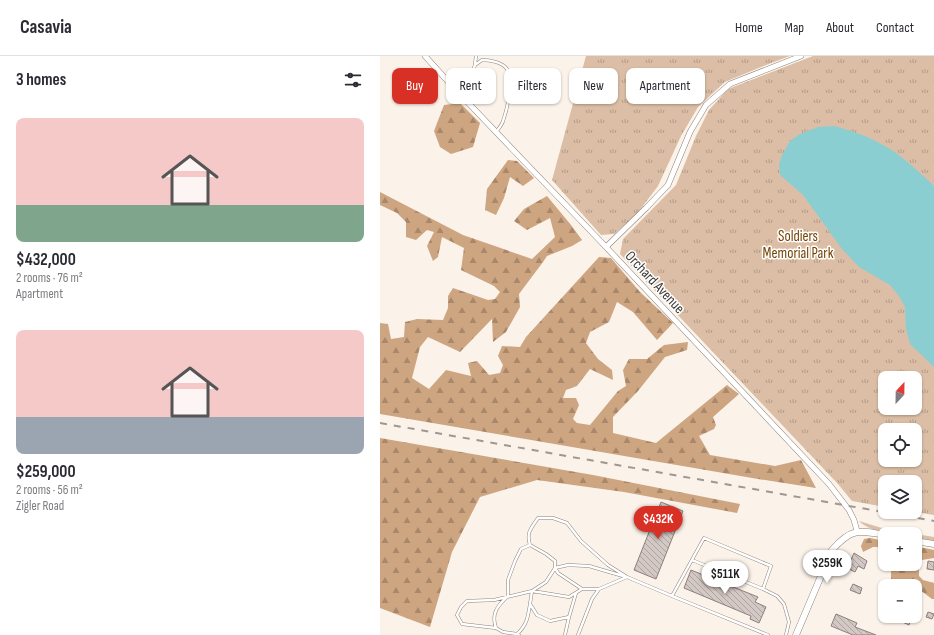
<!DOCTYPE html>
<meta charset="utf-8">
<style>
:root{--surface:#fff;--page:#f2f2f3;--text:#2b2b33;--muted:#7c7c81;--line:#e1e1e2;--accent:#d93025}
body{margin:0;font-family:"Sofia Sans Condensed",sans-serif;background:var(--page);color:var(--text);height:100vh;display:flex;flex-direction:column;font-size:15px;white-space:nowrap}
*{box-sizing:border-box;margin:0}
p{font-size:13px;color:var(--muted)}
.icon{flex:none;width:22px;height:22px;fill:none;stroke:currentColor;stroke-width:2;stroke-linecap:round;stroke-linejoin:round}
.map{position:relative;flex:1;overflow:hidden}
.details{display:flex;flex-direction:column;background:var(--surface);width:380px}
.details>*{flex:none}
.hud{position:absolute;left:12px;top:12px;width:380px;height:36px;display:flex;gap:8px}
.needle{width:26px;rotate:22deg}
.controls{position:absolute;left:498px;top:315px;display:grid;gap:8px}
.controls a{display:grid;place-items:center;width:44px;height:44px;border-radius:8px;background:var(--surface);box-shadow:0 1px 3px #0004;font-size:20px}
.price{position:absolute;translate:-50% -34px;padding:0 9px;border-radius:14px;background:#fff;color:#222;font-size:13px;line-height:26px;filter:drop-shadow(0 1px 2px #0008)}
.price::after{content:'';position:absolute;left:50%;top:24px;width:12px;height:9px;margin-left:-6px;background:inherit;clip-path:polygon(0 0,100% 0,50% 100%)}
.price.current{background:var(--accent);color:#fff}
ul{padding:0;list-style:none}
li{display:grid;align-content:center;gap:8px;height:212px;padding:0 16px}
li span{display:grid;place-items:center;height:124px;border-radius:8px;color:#555}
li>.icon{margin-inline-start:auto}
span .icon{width:72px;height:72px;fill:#fffc;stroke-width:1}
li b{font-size:17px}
h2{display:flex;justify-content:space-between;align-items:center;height:48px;padding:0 16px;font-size:17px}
.chip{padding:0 14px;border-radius:8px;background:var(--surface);box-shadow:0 1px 3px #0004;font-size:14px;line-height:36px}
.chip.current{background:var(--accent);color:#fff}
header{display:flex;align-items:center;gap:24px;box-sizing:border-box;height:56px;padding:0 20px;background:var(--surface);border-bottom:1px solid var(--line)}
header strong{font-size:19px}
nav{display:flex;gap:22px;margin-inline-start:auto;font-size:14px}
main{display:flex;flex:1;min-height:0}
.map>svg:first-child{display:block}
.green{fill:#dbbea5}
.forest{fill:url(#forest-firs)}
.park{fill:url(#park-tufts);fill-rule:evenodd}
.water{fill:#8bced2}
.building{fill:url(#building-back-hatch);stroke:#8c807d}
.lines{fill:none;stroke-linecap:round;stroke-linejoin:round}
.service-casing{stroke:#8c837c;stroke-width:3.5}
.minor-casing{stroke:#8c837c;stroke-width:6}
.tertiary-casing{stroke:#8c837c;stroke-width:7}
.service{stroke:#fff;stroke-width:2.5}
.minor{stroke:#fff;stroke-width:5}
.tertiary{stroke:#fff;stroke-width:6}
.rail{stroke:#9e9891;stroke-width:2;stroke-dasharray:7 7;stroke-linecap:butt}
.labels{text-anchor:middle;stroke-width:3;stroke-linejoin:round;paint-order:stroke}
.park-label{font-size:15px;fill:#754202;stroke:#fff}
.street-label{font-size:15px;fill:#3c3935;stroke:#fff}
</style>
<header>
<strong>Casavia</strong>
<nav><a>Home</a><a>Map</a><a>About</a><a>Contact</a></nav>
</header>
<main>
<section class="details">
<h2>3 homes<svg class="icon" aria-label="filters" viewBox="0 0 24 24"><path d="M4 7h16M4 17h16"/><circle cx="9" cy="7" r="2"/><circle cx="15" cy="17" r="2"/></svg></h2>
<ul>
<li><span style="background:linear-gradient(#f6c9c9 70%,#7fa58c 0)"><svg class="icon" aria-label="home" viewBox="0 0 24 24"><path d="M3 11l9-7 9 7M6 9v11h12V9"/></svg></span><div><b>$432,000</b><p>2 rooms · 76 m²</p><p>Apartment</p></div></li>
<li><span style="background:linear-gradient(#f6c9c9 70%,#9aa5b1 0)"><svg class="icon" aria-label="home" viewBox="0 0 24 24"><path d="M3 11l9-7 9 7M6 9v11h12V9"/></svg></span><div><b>$259,000</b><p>2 rooms · 56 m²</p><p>Zigler Road</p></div></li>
</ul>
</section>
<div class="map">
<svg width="554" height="579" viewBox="0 0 554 579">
<defs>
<pattern id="forest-firs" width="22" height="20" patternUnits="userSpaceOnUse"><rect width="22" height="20" fill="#cda581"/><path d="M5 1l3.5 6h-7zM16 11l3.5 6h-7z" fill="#a8876a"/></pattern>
<pattern id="park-tufts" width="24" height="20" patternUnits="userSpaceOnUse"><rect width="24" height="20" fill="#dbbea5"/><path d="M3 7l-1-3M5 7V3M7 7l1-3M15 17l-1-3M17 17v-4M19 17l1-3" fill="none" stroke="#b39b87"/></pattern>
<pattern id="building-back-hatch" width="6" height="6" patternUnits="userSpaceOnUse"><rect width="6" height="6" fill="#d4c8c4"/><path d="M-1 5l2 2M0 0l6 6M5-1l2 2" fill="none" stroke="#ada3a0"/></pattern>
</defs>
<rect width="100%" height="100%" fill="#fbf2e9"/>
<path class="green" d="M479,465l26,8 49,8v4l-19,-3v-4c-17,0 -43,0 -56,-13z"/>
<path class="forest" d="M80,47l20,20 -7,24 -22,7 -11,-7 -6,-16 10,-26z
M128,104l9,1 17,17 -11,8 -13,-9 -6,21 -8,17 -11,-5 2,-21z
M0,136l83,43 69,24 23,-22 -5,-19 -23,12 -13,-9 10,-12 23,-13 24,29 11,15 -10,6 -25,10 -4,6 -24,32 1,13 -14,25 -13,10 -1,-23 -32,33 -32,-15 -8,10 -8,31 17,11 17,-19 25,6 -3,-13 9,-2 12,14 11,-2 3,-8 -5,-9 4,-10 18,1 6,-10 73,-80 12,1 29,34 33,31 -16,17 -24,-28 -16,-10 -8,20 -19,10 -4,11 12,16 14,11 1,10 -23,-11 -13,17 -11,4 -3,8h13l3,7 -6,14 4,4 13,2 28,-34 8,-5 -3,-16 6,-11h18l17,-14 24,-3 -1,8 -22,7 -27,34 -25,26v16l43,10 71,-58 12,9 -26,23 3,8 -2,4 -15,7 11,19 65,11 26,-6 15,28 -58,-9 -378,-65v-91l8,1 3,15 13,-2 1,-15 12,-3 26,1 5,-12v-12l5,-8 35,12 7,-1 5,-7 -6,-6 -33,-16 3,-22 -22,-11 -4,20 -5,4 -6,-15 7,-14 -7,-2 -11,10 -10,-3v-15l-9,-9 -17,-8z
M0,382l213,37 147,29 -3,9 -113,-21 -87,-12 -57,17 -28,55 -22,75 -50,-19z
M490,482l15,3v12l-3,-1v-5h-9l-10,5 -2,-6 3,-7z
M535,490l19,4v8l-12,2 -3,8v8l4,4 11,3v16h-2l-16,-12h-1v-1h-24v-19l2,-3h22z"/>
<path class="park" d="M206,0h204l-24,9 -41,17 -27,25 -17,29 -23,50 -22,29 -22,19 -13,1 -49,-55z
M433,0h121v459l-19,-3v-30h-30v25l-33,-6 -14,-17 -218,-230 3,-15 53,-54 20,-49 13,-26 19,-21zM505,322h30v30h-30zM505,374h30v30h-30z"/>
<path class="water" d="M453,70c18,4 34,10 50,19 18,9 36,27 51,41v181l-24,-23 -4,-15 -1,-22 -6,-11 -9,-11 -31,-18 -17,-18 -39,-54 -23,-20 -1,-11 3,-9 8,-14 10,-7 18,-7z"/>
<path class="building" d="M281,446l22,9 -27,68 -22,-9z
M474,497l13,8 -3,8 -6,-3 -3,6 -6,-3 3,-6 -2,-1z
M548,505l6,1v8l-7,-1z
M311,514l67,27 -3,5 11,5 -7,16 -9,-4 1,-3 -67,-28z
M473,528l9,4 -2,6 -10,-4z
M548,556l6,2 -2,5 -6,-2z
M456,558l21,9 -2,4 21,8h-23l-22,-9z
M519,560h13l-3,9 -11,-5z"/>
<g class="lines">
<g class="service-casing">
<path id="service" d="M95,8l1,-8
M83,41l12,-32 7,-5c8,0 20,2 25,9 7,11 0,41 -4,52 -1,4 -4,7 -7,11
M150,489c-4,-12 1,-17 8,-27h15l14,5 14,18 27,24 19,12
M312,504l71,29 14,7 7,8 5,18 -3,13
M219,533h-17l-24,-16 -3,-5 13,-3 21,1 34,10
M383,533l8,-23 -67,-28 -32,58 96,39
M116,572l-34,-4 -5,-9 4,-8 6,-6 27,-1 38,-9 37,6 13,-8
M137,578l-14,-2 -7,-4c-5,-14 1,-22 12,-32v-16l7,-19 6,-12 9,-4 16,9 9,7v7l-9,14 -14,9 -2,13 7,11 13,6 19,-4
M139,579l-2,-1c10,-9 11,-17 13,-30
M185,579l4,-18 7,-24
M198,579l14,-36 7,-10 28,-12 45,19"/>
</g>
<g class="minor-casing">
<path id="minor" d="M45,0l28,31 153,160 223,237 20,26 5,10 3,11
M226,191l40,-39 22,-23 22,-53 16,-27 24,-21 71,-28"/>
</g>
<g class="tertiary-casing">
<path id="tertiary" d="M535,485l19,3
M416,579l36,-85c19,-22 27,-20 53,-15"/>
</g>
<use href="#service" class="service"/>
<use href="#minor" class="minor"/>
<use href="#tertiary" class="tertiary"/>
<path class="rail" d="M0,367l554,98"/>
</g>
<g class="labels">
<g class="park-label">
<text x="418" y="185">Soldiers<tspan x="418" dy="17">Memorial Park</tspan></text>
</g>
<g class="street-label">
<text transform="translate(275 226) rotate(47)" y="5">Orchard Avenue</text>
</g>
</g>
</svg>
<div class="controls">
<a><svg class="needle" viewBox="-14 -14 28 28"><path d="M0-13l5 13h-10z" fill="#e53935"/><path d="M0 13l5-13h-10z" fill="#7c7c81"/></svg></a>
<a><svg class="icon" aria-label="locate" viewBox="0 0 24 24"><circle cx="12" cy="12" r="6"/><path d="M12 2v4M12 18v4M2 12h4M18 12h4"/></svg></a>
<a><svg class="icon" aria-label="layers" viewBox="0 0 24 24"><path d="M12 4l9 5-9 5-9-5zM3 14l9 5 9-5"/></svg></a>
<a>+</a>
<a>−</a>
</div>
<b class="price current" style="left:278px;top:484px">$432K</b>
<b class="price" style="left:447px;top:528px">$259K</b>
<b class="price" style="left:345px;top:539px">$511K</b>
<div class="hud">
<a class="chip current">Buy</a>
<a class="chip">Rent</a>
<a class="chip">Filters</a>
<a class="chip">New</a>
<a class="chip">Apartment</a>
</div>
</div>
</main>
